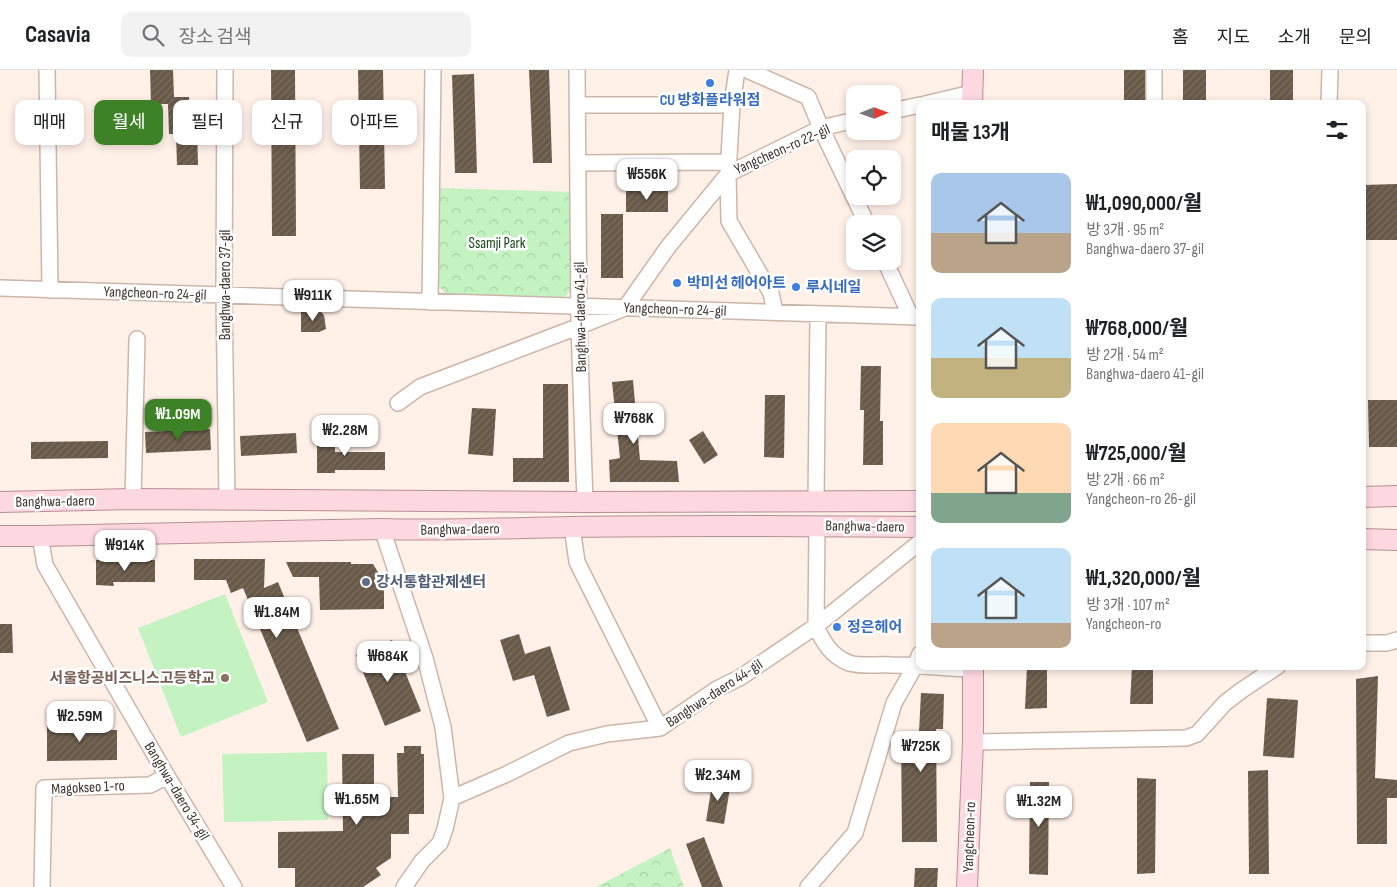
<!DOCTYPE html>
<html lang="ko">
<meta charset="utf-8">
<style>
:root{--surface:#fff;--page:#f2f2f2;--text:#202124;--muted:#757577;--line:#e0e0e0;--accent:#3d8226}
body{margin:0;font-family:"Sofia Sans Condensed","Noto Sans KR",sans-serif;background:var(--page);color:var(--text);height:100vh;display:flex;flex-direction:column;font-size:19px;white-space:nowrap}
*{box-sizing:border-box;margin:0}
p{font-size:16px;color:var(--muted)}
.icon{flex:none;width:28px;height:28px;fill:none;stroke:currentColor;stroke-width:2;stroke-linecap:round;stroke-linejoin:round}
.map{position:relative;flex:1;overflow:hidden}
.panel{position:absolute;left:916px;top:30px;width:450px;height:570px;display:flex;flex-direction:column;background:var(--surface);border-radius:10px;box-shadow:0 2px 8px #0003}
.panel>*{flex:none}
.banner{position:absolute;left:15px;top:30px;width:475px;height:45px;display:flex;gap:10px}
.needle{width:32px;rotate:89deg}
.tools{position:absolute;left:846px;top:15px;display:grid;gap:10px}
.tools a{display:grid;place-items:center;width:55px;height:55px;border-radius:10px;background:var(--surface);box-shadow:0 2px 8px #0003;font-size:25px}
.price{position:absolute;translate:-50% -42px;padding:0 11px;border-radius:10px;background:#fff;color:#222;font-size:16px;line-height:32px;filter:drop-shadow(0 1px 2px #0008)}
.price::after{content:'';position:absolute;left:50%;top:30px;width:15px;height:11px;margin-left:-8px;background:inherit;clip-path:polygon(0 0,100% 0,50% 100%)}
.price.on{background:var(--accent);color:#fff}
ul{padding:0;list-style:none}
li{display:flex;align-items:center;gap:15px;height:125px;padding:0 15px}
li span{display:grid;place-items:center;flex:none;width:140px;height:100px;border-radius:10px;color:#555}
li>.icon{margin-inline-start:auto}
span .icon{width:60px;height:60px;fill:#fffc;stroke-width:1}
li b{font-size:21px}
h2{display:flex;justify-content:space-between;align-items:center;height:60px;padding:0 15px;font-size:21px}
.tag{padding:0 18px;border-radius:10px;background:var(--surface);box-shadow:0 2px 8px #0003;font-size:18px;line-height:45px}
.tag.on{background:var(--accent);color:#fff}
header{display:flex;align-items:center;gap:30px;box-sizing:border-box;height:70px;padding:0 25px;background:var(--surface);border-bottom:1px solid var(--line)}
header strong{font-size:24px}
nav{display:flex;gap:28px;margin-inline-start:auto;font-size:18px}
.search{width:350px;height:45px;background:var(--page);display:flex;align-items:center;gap:12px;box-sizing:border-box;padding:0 18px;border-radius:10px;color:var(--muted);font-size:19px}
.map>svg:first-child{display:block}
.park{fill:url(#park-crowns)}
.pitch{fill:#c4f3c1}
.building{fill:url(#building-hatch)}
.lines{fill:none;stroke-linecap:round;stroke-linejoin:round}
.minor-casing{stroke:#ccb6a9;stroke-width:18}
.major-casing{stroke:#b88e96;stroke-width:22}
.minor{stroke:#fff;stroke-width:15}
.major{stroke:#fdd8e1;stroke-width:20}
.shop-dot{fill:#3f7fe0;stroke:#fff;stroke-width:2}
.service-dot{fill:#5c6f8a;stroke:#fff;stroke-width:2}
.education-dot{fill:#8d6e63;stroke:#fff;stroke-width:2}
.labels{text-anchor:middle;stroke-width:5;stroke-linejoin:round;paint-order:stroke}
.shop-label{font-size:15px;font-weight:bold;fill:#366cbe;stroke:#fff;text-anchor:start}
.street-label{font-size:15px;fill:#3d342f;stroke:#fff}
.park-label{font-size:15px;fill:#154514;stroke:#fff}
.service-label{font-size:15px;font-weight:bold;fill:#4e5e75;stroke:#fff;text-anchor:start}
.education-label{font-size:15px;font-weight:bold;fill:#785e54;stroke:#fff;text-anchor:end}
</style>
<header>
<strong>Casavia</strong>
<div class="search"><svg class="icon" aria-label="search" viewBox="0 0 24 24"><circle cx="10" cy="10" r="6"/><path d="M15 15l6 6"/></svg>장소 검색</div>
<nav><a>홈</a><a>지도</a><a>소개</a><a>문의</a></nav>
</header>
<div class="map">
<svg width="1397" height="817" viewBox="0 0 1397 817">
<defs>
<pattern id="park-crowns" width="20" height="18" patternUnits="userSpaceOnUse" patternTransform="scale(1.25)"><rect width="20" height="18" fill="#c4f3c1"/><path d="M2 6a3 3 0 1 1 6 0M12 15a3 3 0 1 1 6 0" fill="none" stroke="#a9d1a6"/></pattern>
<pattern id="building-hatch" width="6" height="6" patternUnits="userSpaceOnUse" patternTransform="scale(1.25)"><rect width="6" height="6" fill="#685949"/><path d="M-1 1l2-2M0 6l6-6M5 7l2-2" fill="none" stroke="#7b6e61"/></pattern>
</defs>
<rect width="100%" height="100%" fill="#fff0e8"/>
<path class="park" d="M437,118l136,4 1,94 -11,14 -116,-5 -13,-14z
M670,778l14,39h-88z"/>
<path class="pitch" d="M225,524l43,108 -87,35 -43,-109z
M327,682l1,68 -104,2 -2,-68z"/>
<path class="building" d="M150,0h23l1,27h15l1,31 7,-1 1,38h-21l-1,-31h-7l-1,-30h-17z
M271,0h24l1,166h-24z
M358,0h25l2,119h-25z
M529,0h20l3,93h-19z
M1124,0h21v34h-21z
M1183,0h23v34h-23z
M1270,0h23v34h-23z
M474,4l3,99h-22l-3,-98z
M1397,114v56h-33l-1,-55z
M626,120h42v22h-42z
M601,144h22v64h-22z
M301,242h20l3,3 2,14 -7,3h-18z
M861,296h20l-1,55h3v44h-20l1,-55h-4z
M633,310l7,80 37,1 2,21h-69l-1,-22 11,-2 -8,-76z
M543,314h25l1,98h-56v-24h30z
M765,325h20l-1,63 -20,-1z
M1368,330h29v47h-28z
M472,338l24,1 -3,47 -25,-2z
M210,359l1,21 -65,3 -1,-21z
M703,361l15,24 -14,9 -15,-24z
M296,363l1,20 -56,3 -1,-20z
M317,363h18v19h50v18h-50v3h-18z
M108,371v17l-77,1v-17z
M194,489h71l-1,29 14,-6 61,147 -32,13 -64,-154 -12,5 -5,-13h-32z
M96,490h59v22h-42l1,4 -18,-1z
M286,492h65v2h22l11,18v27l-64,1 -1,-33h-26z
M0,554h12l1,29h-13z
M519,564l6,20 25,-8 20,64 -23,7 -13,-42 -21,6 -13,-41z
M392,570l29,71 -36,15 -29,-71z
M1027,596h20v42l-22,1z
M1132,596h21v38h-23z
M1378,606l-3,102 22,2v18h-10v46h-30l-1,-165z
M921,623l23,1 -1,35h-7l1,113h-35l-1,-110h18z
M1267,628l31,2 -4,58 -31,-2z
M47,651h29v9h41v30l-70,1z
M404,676h17v8h3v60h-15v20h-18v24l-15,10 5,7 -18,12h-68v-19h-17v-36l65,-1 -1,-77h32v43h24l-1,-44h7z
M1268,700l1,104h-20l-1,-103z
M1137,708l19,1 -1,94 -18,1z
M713,709l18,3 -7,42 -18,-3z
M1030,712h19l-1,93 -19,-1z
M704,767l19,50h-21l-16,-43z
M915,798h23l-1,19h-23z"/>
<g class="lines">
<g class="minor-casing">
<path id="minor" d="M47,0l3,220
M225,0l-1,225 3,205
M577,0l2,256 6,176
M737,0l-5,35 -4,69 1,47 42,72 4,19
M747,0l61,27 13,31 46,96
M1154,0v34
M925,34l47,-11
M1329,34l1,-34
M578,35h154
M892,41l28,-6
M578,93l151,-1
M885,191l26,56
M0,218l920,29
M430,232l3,-232
M398,333l22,-16 152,-58 53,-21 43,-61 60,-73 93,-46 34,-8
M133,429l4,-160
M816,431l2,-187
M817,456l-1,100c7,16 15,30 33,37 12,4 30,1 42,2 28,0 55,3 82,4
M572,457l5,35 83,166
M382,459l43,129 18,69 9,71 -7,31 -5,14 -18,18 -18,26
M40,466l5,29 122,211 67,111
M1362,573h25l10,-3
M973,672l213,-4 11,-4 28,-31 17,-13 36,-24
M452,728l55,-24 62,-31 38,-9 53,-6 57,-39 24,-12 75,-51 104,-84
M42,817l2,-99 106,-3 17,-9
M808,817l47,-54 39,-130 21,-37 5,-12"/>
</g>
<g class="major-casing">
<path id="major" d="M972,34l1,-34
M1362,427l35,-1
M0,432l133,-3 452,3 335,-1
M0,466h40l342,-7c63,2 126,-1 189,-2 117,-2 233,-1 349,0
M1362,469l35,1
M967,817l6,-145v-76"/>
</g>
<use href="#minor" class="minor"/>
<use href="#major" class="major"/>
</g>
<g class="shop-dot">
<circle cx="710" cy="13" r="5"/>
<circle cx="677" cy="213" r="5"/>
<circle cx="796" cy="217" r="5"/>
<circle cx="837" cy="557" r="5"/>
</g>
<circle class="service-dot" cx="366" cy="512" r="5"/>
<circle class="education-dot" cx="225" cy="608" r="5"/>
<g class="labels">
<g class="shop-label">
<text x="710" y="35" text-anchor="middle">CU 방화플라워점</text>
<text x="687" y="218">박미선 헤어아트</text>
<text x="806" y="222">루시네일</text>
<text x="847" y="562">정은헤어</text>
</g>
<g class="street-label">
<text transform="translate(782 79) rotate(-24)" y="5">Yangcheon-ro 22-gil</text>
<text transform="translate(225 215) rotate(-90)" y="5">Banghwa-daero 37-gil</text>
<text transform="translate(155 223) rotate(2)" y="5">Yangcheon-ro 24-gil</text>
<text transform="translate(675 239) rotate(2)" y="5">Yangcheon-ro 24-gil</text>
<text transform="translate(580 247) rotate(-91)" y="5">Banghwa-daero 41-gil</text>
<text transform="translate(55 431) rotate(-1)" y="5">Banghwa-daero</text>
<text transform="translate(865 456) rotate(1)" y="5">Banghwa-daero</text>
<text transform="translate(460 459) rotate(-1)" y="5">Banghwa-daero</text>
<text transform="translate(714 623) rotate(-33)" y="5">Banghwa-daero 44-gil</text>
<text transform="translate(88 717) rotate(-3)" y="5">Magokseo 1-ro</text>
<text transform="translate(177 721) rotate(59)" y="5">Banghwa-daero 34-gil</text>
<text transform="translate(969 767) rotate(-88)" y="5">Yangcheon-ro</text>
</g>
<g class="park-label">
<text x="497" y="178">Ssamji Park</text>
</g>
<g class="service-label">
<text x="376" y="517">강서통합관제센터</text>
</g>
<g class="education-label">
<text x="215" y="613">서울항공비즈니스고등학교</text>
</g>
</g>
</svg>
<div class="tools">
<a><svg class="needle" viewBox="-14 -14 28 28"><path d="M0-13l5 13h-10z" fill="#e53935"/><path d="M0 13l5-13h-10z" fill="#757577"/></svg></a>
<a><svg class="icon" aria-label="locate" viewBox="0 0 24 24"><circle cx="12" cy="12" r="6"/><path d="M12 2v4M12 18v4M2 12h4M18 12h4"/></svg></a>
<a><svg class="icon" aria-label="layers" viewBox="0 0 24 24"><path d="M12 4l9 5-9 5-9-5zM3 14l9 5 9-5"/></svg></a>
</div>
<b class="price" style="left:647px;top:131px">₩556K</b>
<b class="price" style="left:313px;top:252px">₩911K</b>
<b class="price on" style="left:178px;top:371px">₩1.09M</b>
<b class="price" style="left:634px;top:375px">₩768K</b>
<b class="price" style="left:345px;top:387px">₩2.28M</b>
<b class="price" style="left:125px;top:502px">₩914K</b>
<b class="price" style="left:277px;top:569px">₩1.84M</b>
<b class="price" style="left:388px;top:613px">₩684K</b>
<b class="price" style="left:80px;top:673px">₩2.59M</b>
<b class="price" style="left:921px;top:703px">₩725K</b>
<b class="price" style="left:718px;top:732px">₩2.34M</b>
<b class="price" style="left:357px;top:756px">₩1.65M</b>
<b class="price" style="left:1039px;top:758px">₩1.32M</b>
<div class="banner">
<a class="tag">매매</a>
<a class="tag on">월세</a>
<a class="tag">필터</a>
<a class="tag">신규</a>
<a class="tag">아파트</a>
</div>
<section class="panel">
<h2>매물 13개<svg class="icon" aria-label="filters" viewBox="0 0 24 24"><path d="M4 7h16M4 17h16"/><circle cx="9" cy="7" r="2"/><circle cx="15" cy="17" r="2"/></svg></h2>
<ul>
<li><span style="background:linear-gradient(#a9c7e8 60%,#b9a48a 0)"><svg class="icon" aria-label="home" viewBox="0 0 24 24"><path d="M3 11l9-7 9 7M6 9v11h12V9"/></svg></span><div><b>₩1,090,000/월</b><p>방 3개 · 95 m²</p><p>Banghwa-daero 37-gil</p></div></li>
<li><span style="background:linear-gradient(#bfe0f5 60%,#c2b280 0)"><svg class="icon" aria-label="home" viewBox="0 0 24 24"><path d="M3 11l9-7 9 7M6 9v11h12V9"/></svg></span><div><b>₩768,000/월</b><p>방 2개 · 54 m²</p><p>Banghwa-daero 41-gil</p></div></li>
<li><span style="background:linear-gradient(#ffd9b3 70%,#7fa58c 0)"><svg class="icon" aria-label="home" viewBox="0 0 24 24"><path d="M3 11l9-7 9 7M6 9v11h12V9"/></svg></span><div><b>₩725,000/월</b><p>방 2개 · 66 m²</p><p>Yangcheon-ro 26-gil</p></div></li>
<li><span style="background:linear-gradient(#bfe0f5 75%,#b9a48a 0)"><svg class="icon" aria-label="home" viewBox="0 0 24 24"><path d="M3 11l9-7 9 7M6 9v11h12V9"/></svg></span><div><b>₩1,320,000/월</b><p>방 3개 · 107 m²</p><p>Yangcheon-ro</p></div></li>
</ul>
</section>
</div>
